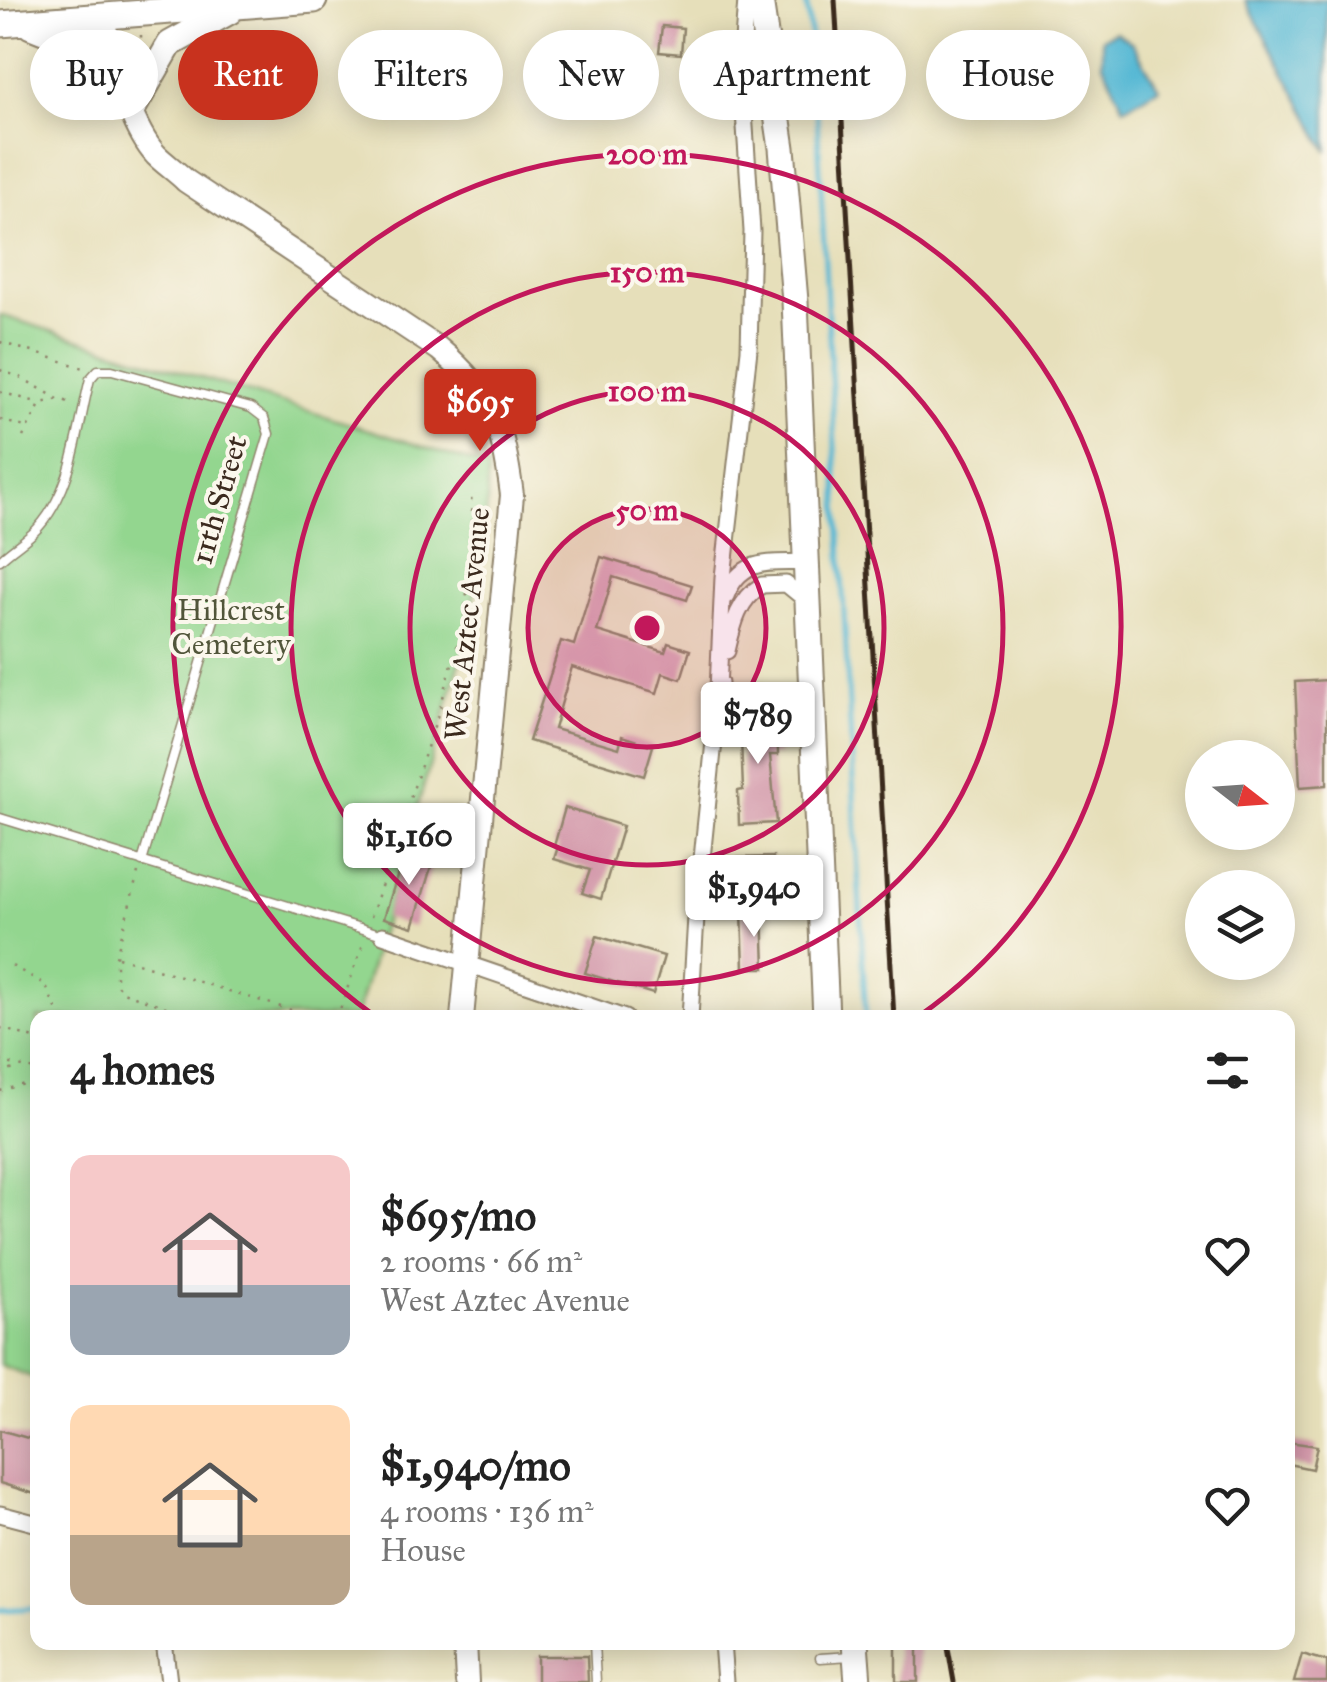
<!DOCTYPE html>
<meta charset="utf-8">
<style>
:root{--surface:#fff;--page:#f6f6f6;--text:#222;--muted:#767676;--accent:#c8321e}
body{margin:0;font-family:"IM FELL Great Primer",serif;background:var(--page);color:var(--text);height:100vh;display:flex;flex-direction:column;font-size:38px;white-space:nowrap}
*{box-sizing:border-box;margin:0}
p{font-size:32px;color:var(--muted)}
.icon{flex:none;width:55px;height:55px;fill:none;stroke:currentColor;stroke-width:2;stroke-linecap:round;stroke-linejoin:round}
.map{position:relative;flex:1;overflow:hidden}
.panel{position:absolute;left:30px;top:1010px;width:1265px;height:640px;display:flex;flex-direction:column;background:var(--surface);border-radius:20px;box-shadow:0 5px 25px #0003}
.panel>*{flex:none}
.banner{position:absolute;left:30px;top:30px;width:1268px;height:90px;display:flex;gap:20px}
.needle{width:65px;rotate:107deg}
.fabs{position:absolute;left:1185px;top:740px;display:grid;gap:20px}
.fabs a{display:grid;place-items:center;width:110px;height:110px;border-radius:50%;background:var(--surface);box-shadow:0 5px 25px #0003;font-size:50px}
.price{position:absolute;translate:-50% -85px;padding:0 22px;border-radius:10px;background:#fff;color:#222;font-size:32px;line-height:65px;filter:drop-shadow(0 2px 5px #0008)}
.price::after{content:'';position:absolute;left:50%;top:60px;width:30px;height:22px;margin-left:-15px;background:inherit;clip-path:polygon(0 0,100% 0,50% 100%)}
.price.current{background:var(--accent);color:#fff}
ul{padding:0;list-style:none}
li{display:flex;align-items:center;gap:30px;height:250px;padding:0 40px}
li span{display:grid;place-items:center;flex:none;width:280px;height:200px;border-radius:20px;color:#555}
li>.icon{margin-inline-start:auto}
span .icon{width:120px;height:120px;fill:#fffc;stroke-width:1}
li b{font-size:42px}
h2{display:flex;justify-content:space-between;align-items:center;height:120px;padding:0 40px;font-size:42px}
.chip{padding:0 35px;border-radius:45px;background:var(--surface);box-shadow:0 5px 25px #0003;font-size:35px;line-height:90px}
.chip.current{background:var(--accent);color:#fff}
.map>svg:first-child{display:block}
.green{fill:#93d68f;stroke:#678056;stroke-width:2.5}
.water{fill:#55b8d4;stroke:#487179;stroke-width:2.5}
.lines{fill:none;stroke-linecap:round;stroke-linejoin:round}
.stream{stroke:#55b8d4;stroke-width:5}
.building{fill:#d295a8}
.lane-casing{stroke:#90846c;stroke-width:11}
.street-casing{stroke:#90846c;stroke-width:19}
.secondary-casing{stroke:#90846c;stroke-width:26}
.primary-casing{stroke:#90846c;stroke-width:29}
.path{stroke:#90846c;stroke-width:2.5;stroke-dasharray:2.5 8;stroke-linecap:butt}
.lane{stroke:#fff;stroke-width:8}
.street{stroke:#fff;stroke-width:15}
.secondary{stroke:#fff;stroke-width:22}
.primary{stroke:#fff;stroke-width:25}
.rail{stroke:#3b2a1e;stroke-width:5}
.ring{fill:none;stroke:#c2185b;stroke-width:5}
.labels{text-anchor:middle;stroke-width:8;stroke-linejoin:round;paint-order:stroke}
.street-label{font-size:30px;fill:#3b2a1e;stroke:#fbf7ec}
.park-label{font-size:30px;fill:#51553a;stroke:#fbf7ec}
.centre{fill:#c2185b;stroke:#fbf7ec;stroke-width:5}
.ring-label{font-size:30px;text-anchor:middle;font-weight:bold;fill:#c2185b;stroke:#fbf7ec;stroke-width:8;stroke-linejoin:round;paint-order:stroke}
</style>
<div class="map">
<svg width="1327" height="1682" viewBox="0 0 1327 1682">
<rect width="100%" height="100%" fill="#fbf7ec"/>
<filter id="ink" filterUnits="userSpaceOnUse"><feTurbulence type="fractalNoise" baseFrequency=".01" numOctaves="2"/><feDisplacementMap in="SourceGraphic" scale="20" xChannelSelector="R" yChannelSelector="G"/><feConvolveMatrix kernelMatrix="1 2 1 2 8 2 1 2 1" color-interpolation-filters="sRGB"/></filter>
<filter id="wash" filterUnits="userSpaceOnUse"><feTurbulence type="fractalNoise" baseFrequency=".0048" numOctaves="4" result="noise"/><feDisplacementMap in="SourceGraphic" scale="40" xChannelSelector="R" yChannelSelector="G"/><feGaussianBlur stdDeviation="2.25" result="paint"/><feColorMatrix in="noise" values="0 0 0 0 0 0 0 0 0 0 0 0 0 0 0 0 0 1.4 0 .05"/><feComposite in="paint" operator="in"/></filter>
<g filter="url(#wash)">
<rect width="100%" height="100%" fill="#e6dfba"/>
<path class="green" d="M0,315l488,152 -1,41 -18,123 -113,386 -318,1 -1,361 -37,-14z"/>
<path class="water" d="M1245,0h82v151z
M1116,32l16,11 27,45 -35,20 -22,-46v-24z"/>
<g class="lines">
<path class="stream" d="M806,0l8,60 52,958
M0,1610l38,-2"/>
</g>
<g id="blocks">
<path class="building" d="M662,26l21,2 -2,26 -22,-2z
M601,557l91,28 -5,15 -74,-23 -16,54 68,21 3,-9 22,7 -9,29 -18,-6 -6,20 -85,-26 -18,62 65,19 3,-12 31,10 -9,30 -115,-35 32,-100 13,4z
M1327,680v105l-27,2 -5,-105z
M777,710l1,45h-8l6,68 -37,2 -1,-34 5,-1 -3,-78z
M565,808l58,18 -22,73 -19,-6 8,-23 -36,-11 4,-12 -4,-1z
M406,848l28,9 -21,70 -29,-9z
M773,857v21l-42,2 -1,-22z
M763,911l2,57h-21l-2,-56z
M597,936l67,20 -11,38 -68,-21z
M0,1430l38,11v54l-38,-12z
M1289,1442l28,4 -5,23 -24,-5z
M896,1642h22v40h-22z
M1302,1654l25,7v21h-33z
M537,1656h50l1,26h-51z"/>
</g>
</g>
<g filter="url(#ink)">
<use href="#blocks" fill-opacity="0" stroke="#90846c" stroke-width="2.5"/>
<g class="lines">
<g class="lane-casing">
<path id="lane" d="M0,560c11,-11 26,-19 37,-31 37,-40 40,-99 53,-150l8,-9h14l139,38 13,10 5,16 -127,428
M0,818l383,117
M594,1642l2,40
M820,1658l31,-2"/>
</g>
<g class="street-casing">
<path id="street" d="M726,596c16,-40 44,-32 80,-34
M727,651c6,-26 11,-51 35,-66l24,-1 16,13 3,8
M718,690l5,-113 26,-227 3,-119 -11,-164 5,-67
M383,935l242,83
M690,1018l6,-101 24,-234
M0,1514l38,10
M164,1642l5,40
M722,1642l3,40"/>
</g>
<g class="secondary-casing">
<path id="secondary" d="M102,15c9,39 27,111 54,140 9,9 21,17 30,26l253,168c54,46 64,77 73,146l-50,523
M465,1642l2,40"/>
</g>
<g class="primary-casing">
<path id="primary" d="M760,0l22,148 13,153 31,717
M0,24l314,-24
M31,26l60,24 21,25 20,35
M132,110l38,-66 60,-33
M855,1642l3,40"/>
</g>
<path class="path" d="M141,48v-15
M0,342l84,26
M0,370l22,8 36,21
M0,392l40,11
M0,420l25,7
M23,437l18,-34 18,-4 13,4
M138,873l-22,83v28l7,8 74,26
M371,917l70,-212 23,-86 9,-81 -2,-44
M118,957l199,61
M12,966l33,18 15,34
M337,1018l26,-74
M0,1028l38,11
M0,1061l38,10
M0,1073l18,-5
M0,1091l38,-11"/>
<use href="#lane" class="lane"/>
<use href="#street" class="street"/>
<use href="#secondary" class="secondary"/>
<use href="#primary" class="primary"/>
<path class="rail" d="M835,0l59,1018
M947,1642l7,40"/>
</g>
</g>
<circle cx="647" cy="628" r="119" fill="#c2185b" fill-opacity=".12"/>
<g class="ring">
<circle cx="647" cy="628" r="119"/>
<circle cx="647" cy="628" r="237"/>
<circle cx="647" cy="628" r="356"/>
<path d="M375 1016A474 474 0 1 1 919 1016"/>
</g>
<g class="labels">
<g class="street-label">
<text transform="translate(219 500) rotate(-74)" y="10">11th Street</text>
<text transform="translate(467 624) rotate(-84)" y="10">West Aztec Avenue</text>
</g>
<g class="park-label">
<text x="231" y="620">Hillcrest<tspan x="231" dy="34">Cemetery</tspan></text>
</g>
</g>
<circle cx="647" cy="628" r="15" class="centre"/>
<g class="ring-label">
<text x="647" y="164">200 m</text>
<text x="647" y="282">150 m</text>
<text x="647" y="401">100 m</text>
<text x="647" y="520">50 m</text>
</g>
</svg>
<div class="fabs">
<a><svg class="needle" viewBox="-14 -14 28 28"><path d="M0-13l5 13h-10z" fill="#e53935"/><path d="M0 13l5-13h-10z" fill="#767676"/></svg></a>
<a><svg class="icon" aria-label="layers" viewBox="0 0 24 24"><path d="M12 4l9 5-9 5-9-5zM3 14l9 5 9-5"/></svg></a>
</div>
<b class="price current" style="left:480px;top:454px">$695</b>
<b class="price" style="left:758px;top:767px">$789</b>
<b class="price" style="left:409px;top:888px">$1,160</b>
<b class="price" style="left:754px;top:940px">$1,940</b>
<div class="banner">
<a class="chip">Buy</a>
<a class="chip current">Rent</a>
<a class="chip">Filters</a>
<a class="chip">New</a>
<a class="chip">Apartment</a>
<a class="chip">House</a>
</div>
<section class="panel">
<h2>4 homes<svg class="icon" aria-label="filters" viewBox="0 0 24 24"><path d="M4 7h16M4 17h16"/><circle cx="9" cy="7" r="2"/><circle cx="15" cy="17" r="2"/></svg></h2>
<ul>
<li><span style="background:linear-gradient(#f6c9c9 65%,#9aa5b1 0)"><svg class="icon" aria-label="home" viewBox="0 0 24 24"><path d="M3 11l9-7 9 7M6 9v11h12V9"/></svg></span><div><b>$695/mo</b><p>2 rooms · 66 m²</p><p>West Aztec Avenue</p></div><svg class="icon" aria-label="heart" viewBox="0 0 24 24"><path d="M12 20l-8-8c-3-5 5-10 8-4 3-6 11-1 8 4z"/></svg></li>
<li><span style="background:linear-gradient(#ffd9b3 65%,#b9a48a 0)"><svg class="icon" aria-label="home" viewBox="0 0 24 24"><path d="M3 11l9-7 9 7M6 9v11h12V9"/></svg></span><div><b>$1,940/mo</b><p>4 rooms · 136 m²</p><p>House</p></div><svg class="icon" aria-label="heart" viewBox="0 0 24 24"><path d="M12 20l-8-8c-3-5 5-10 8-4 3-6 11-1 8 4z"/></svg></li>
</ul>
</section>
</div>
